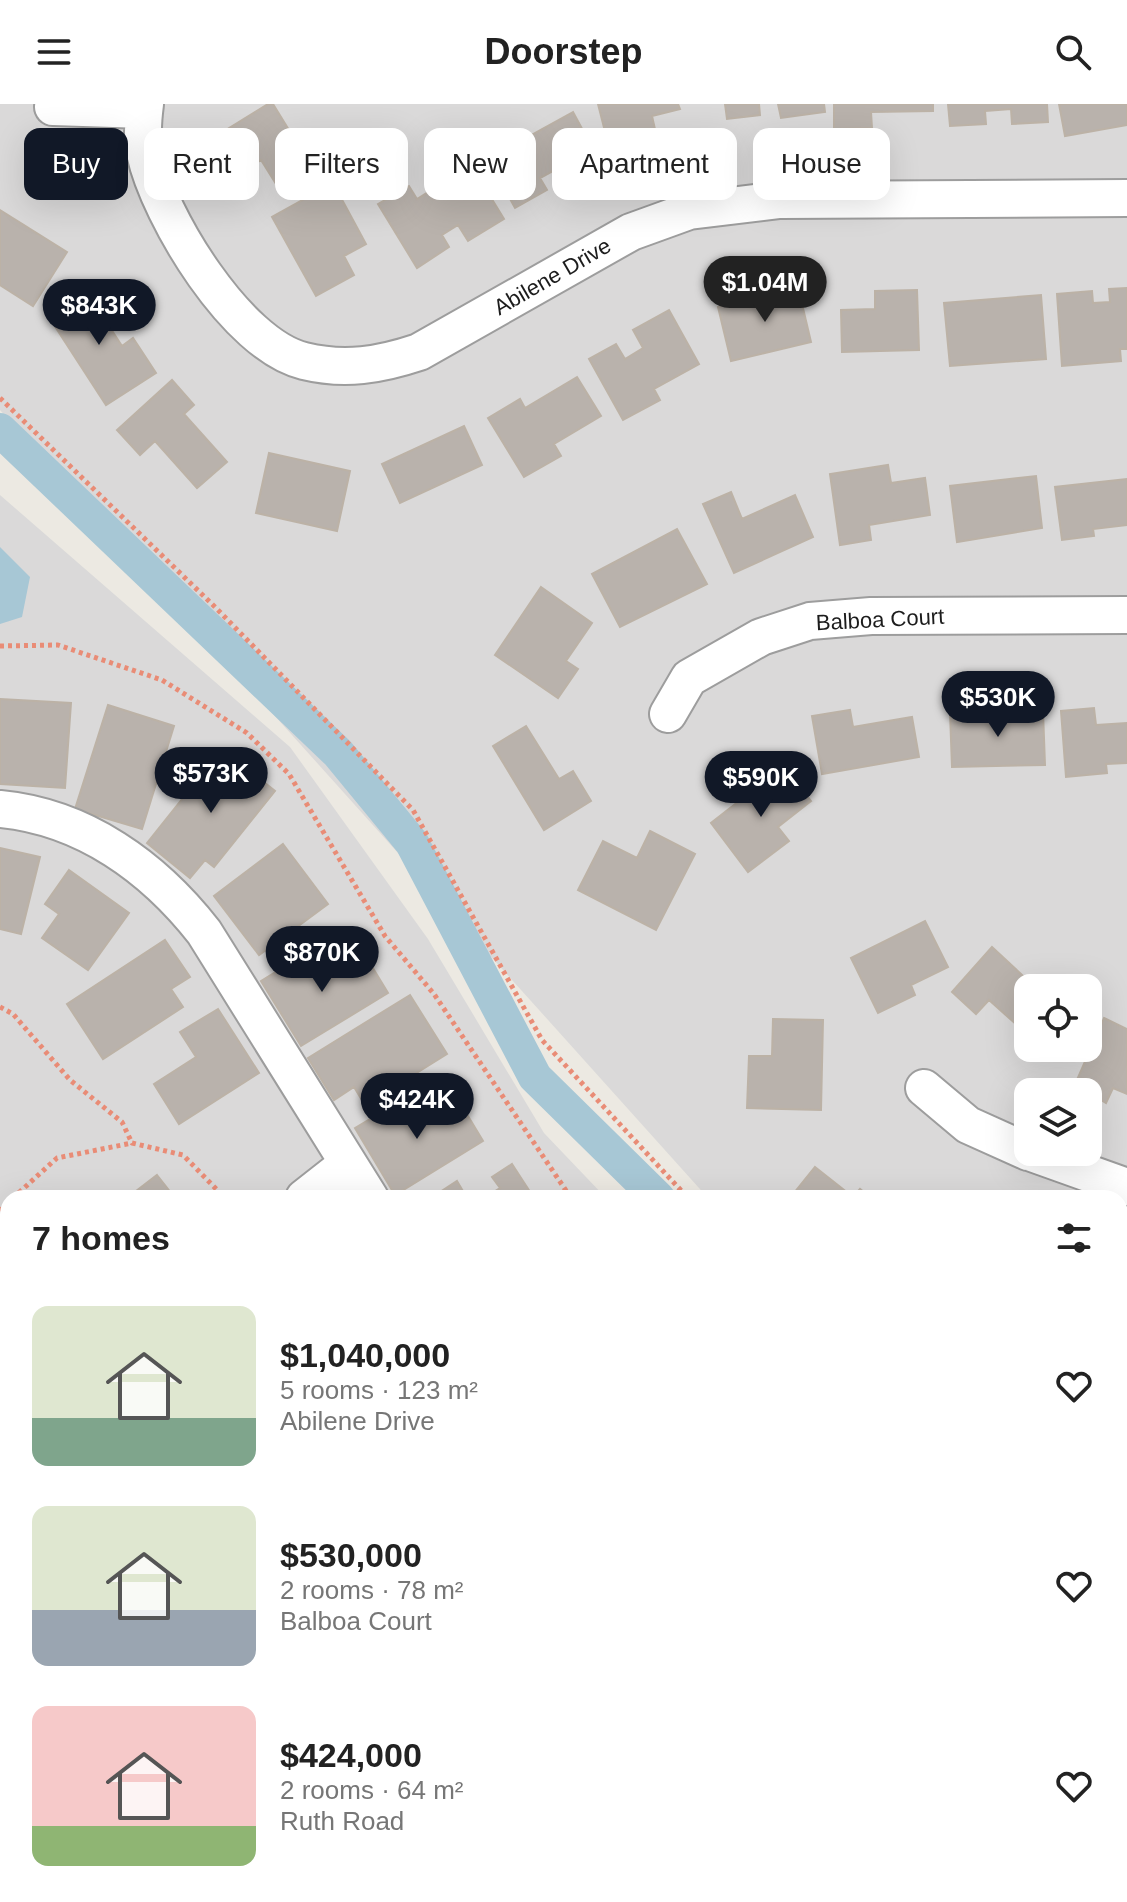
<!DOCTYPE html>
<meta charset="utf-8">
<style>
:root{--surface:#fff;--page:#f2f2f2;--text:#222;--muted:#767676;--accent:#111827}
body{margin:0;font-family:Helvetica,sans-serif;background:var(--page);color:var(--text);height:100vh;display:flex;flex-direction:column;font-size:30px;white-space:nowrap}
*{box-sizing:border-box;margin:0}
p{font-size:26px;color:var(--muted)}
.icon{flex:none;width:44px;height:44px;fill:none;stroke:currentColor;stroke-width:2;stroke-linecap:round;stroke-linejoin:round}
.map{position:relative;flex:1;overflow:hidden}
.side{position:absolute;left:0px;top:1086px;width:1128px;height:712px;display:flex;flex-direction:column;background:var(--surface);border-radius:24px 24px 0 0;box-shadow:0 8px 32px #0002}
.side>*{flex:none}
.top-card{position:absolute;left:24px;top:24px;width:1080px;height:72px;display:flex;gap:16px}
.buttons{position:absolute;left:1014px;top:870px;display:grid;gap:16px}
.buttons a{display:grid;place-items:center;width:88px;height:88px;border-radius:16px;background:var(--surface);box-shadow:0 8px 32px #0002;font-size:40px}
.price{position:absolute;translate:-50% -68px;padding:0 18px;border-radius:28px;background:var(--accent);color:#fff;font-size:26px;line-height:52px;filter:drop-shadow(0 2px 4px #0008)}
.price::after{content:'';position:absolute;left:50%;top:48px;width:24px;height:18px;margin-left:-12px;background:inherit;clip-path:polygon(0 0,100% 0,50% 100%)}
.price.selected{background:#222;color:#fff}
ul{padding:0;list-style:none}
li{display:flex;align-items:center;gap:24px;height:200px;padding:0 32px}
li span{display:grid;place-items:center;flex:none;width:224px;height:160px;border-radius:16px;color:#555}
li>.icon{margin-inline-start:auto}
span .icon{width:96px;height:96px;fill:#fffc;stroke-width:1}
li b{font-size:34px}
h2{display:flex;justify-content:space-between;align-items:center;height:96px;padding:0 32px;font-size:34px}
.chip{padding:0 28px;border-radius:16px;background:var(--surface);box-shadow:0 8px 32px #0002;font-size:28px;line-height:72px}
.chip.selected{background:var(--accent);color:#fff}
header{display:flex;justify-content:space-between;align-items:center;height:104px;padding:0 32px;background:var(--surface);font-size:36px;font-weight:700}
.map>svg:first-child{display:block}
.residential{fill:#dad9d9;fill-rule:evenodd}
.education{fill:#f8fbdc}
.water{fill:#a7c7d5}
.lines{fill:none;stroke-linecap:round;stroke-linejoin:round}
.canal{stroke:#a7c7d5;stroke-width:34}
.building{fill:#b9b2ac;stroke:#bcb2a6;stroke-width:2}
.minor-casing{stroke:#9d9d9d;stroke-width:40}
.path{stroke:#e98c76;stroke-width:5;stroke-dasharray:4 4;stroke-linecap:butt}
.minor{stroke:#fff;stroke-width:36}
.labels{text-anchor:middle;stroke-width:7;stroke-linejoin:round;paint-order:stroke}
.street-label{font-size:22px;fill:#1c1c1c;stroke:#fff}
</style>
<header><svg class="icon" aria-label="menu" viewBox="0 0 24 24"><path d="M4 6h16M4 12h16M4 18h16"/></svg>Doorstep<svg class="icon" aria-label="search" viewBox="0 0 24 24"><circle cx="10" cy="10" r="6"/><path d="M15 15l6 6"/></svg></header>
<div class="map">
<svg width="1127" height="1798" viewBox="0 0 1127 1798">
<rect width="100%" height="100%" fill="#ece9e2"/>
<path class="residential" d="M0,0h1127v1798h-1127v-1407l290,252 138,192 116,194 62,65h-598v696h1112v-696h-412l-708,-788zM1028,884h60v60h-60zM1028,988h60v60h-60z"/>
<path class="education" d="M1120,1416l7,4v378h-563l13,-8h543z"/>
<path class="water" d="M0,443l30,30 -8,40 -22,7z"/>
<g class="lines">
<path class="canal" d="M0,326l338,323 74,90 123,234 123,121"/>
</g>
<path class="building" d="M268,0h5l38,62 -33,21 -17,-27 -17,11 -23,-38z
M598,0h80l2,5 -28,7 7,31 -47,12z
M725,0h34l1,11 -33,4z
M778,0h46l1,8 -44,6z
M834,0h99v7l-62,1 1,16 -38,1z
M948,0h99l1,18 -36,2 -1,-15 -26,2 1,13 -36,2z
M1059,0h68v21l-62,11z
M573,8l20,37 -53,29 7,12 -32,18 -27,-49z
M471,61l33,54 -36,22 -10,-16 -16,10 7,12 -32,21 -39,-64 31,-18 8,13z
M333,79l33,61 -22,12 10,19 -38,21 -44,-79z
M0,106l67,42 -34,54 -33,-21z
M83,182l39,60 11,-8 23,35 -50,32 -61,-94z
M798,183l13,55 -80,19 -13,-54z
M1127,184v61h-7l1,12 -59,5 -5,-72 35,-3 1,12 17,-1 -1,-13z
M917,186l2,60 -77,2 -1,-42 34,-1v-18z
M1041,191l5,64 -96,7 -6,-63z
M669,206l30,54 -45,25 6,11 -37,20 -34,-61 27,-15 9,15 18,-11 -10,-18z
M577,273l24,39 -47,28 7,12 -37,21 -36,-59 32,-19 5,9z
M172,276l22,25 -10,9 43,48 -30,26 -42,-47 -15,14 -23,-25z
M464,322l18,39 -82,38 -18,-39z
M269,349l81,18 -13,60 -81,-18z
M888,361l3,18 34,-5 5,37 -61,10 2,15 -31,5 -10,-71z
M1036,372l6,52 -85,14 -7,-56z
M1127,375v46l-34,4 1,7 -32,4 -7,-53z
M731,388l11,27 53,-24 18,42 -79,36 -31,-69z
M677,425l30,55 -87,43 -28,-53z
M541,483l51,36 -26,38 12,8 -20,29 -63,-43z
M0,595l71,4 -6,85 -65,-4z
M108,601l66,21 -32,103 -67,-20z
M1094,604l2,17 31,-2v40l-21,1 1,9 -41,4 -5,-66z
M850,606l3,17 59,-10 7,40 -97,17 -10,-58z
M1043,607l2,54 -93,2 -2,-54z
M526,622l33,53 14,-8 18,30 -47,29 -51,-84z
M222,645l53,42 -61,76 -9,-7 -15,18 -43,-35z
M784,662l27,35 -33,26 11,14 -41,31 -37,-49z
M650,727l45,23 -39,76 -78,-40 25,-49 34,17z
M283,740l45,60 -69,51 -45,-59z
M0,744l40,9 -19,77 -21,-5z
M69,766l60,43 -41,57 -46,-32 17,-24 -14,-10z
M925,817l23,46 -37,18 4,10 -37,18 -27,-55z
M165,836l25,37 -19,12 12,18 -80,52 -36,-55z
M992,843l44,41h-8v47l-39,-35 -13,14 -24,-22z
M311,846l17,27 37,-22 23,38 -87,53 -40,-65z
M410,891l37,59 -82,51 -11,-18 -20,13 -26,-42z
M218,905l41,64 -80,51 -25,-40 42,-27 -16,-25z
M1104,914l23,11v65l-14,-6 -7,15 -18,-11 -15,-3z
M773,915l50,1 -2,90 -74,-2 2,-52h23z
M434,994l8,13 17,-10 24,40 -88,54 -40,-67 37,-22 7,13z
M512,1060l22,34h-50l16,-10 -8,-11z
M815,1063l38,30 7,-8 11,9h-81z
M157,1071l18,23h-48z
M457,1077l10,17h-36z
M8,1223v83l-2,1 -6,-8v-70z
M8,1374v74l-6,4 -2,-73z
M0,1492l8,13v4l-8,5z
M7,1573l1,1v82l-8,-13v-66z
M0,1761l8,14v15h8l5,8h-21z
M120,1790h28l-14,8h-9z
M276,1790h81l4,8h-84l-4,-6z
M389,1790h35l-14,8h-17z"/>
<g class="lines">
<g class="minor-casing">
<path id="minor" d="M145,0c-2,15 -3,35 0,49 14,64 92,192 159,208 41,10 76,4 115,-9l212,-120 58,-21 91,-11 347,-2
M53,3l91,3
M668,610l21,-36 72,-41 49,-16 61,-5 256,-1
M0,705c84,8 153,58 204,123l166,266
M924,984l44,37 60,27
M1029,1048l98,35
M304,1094l42,-33
M0,1336l8,-5
M1120,1401l7,-20
M0,1697l8,-5
M564,1798l13,-8"/>
</g>
<path class="path" d="M0,294l215,209 198,203 129,230 146,158
M0,542l58,-1 104,35 85,53 42,41 96,162 49,58 137,204
M0,903l13,7 57,66 52,42 10,21 51,12 42,43
M13,1094l44,-40 75,-15
M0,1107l8,-8
M1120,1334l7,3
M1120,1493l7,-9
M0,1542l8,-4
M96,1790l4,8
M678,1790l4,8
M815,1790l8,8
M163,1798l14,-8
M999,1798l1,-8"/>
<use href="#minor" class="minor"/>
</g>
<g class="labels">
<g class="street-label">
<text transform="translate(552 172) rotate(-30)" y="8">Abilene Drive</text>
<text transform="translate(880 515) rotate(-3)" y="8">Balboa Court</text>
</g>
</g>
</svg>
<div class="buttons">
<a><svg class="icon" aria-label="locate" viewBox="0 0 24 24"><circle cx="12" cy="12" r="6"/><path d="M12 2v4M12 18v4M2 12h4M18 12h4"/></svg></a>
<a><svg class="icon" aria-label="layers" viewBox="0 0 24 24"><path d="M12 4l9 5-9 5-9-5zM3 14l9 5 9-5"/></svg></a>
</div>
<b class="price selected" style="left:765px;top:220px">$1.04M</b>
<b class="price" style="left:99px;top:243px">$843K</b>
<b class="price" style="left:998px;top:635px">$530K</b>
<b class="price" style="left:211px;top:711px">$573K</b>
<b class="price" style="left:761px;top:715px">$590K</b>
<b class="price" style="left:322px;top:890px">$870K</b>
<b class="price" style="left:417px;top:1037px">$424K</b>
<div class="top-card">
<a class="chip selected">Buy</a>
<a class="chip">Rent</a>
<a class="chip">Filters</a>
<a class="chip">New</a>
<a class="chip">Apartment</a>
<a class="chip">House</a>
</div>
<section class="side">
<h2>7 homes<svg class="icon" aria-label="filters" viewBox="0 0 24 24"><path d="M4 7h16M4 17h16"/><circle cx="9" cy="7" r="2"/><circle cx="15" cy="17" r="2"/></svg></h2>
<ul>
<li><span style="background:linear-gradient(#dfe7d0 70%,#7fa58c 0)"><svg class="icon" aria-label="home" viewBox="0 0 24 24"><path d="M3 11l9-7 9 7M6 9v11h12V9"/></svg></span><div><b>$1,040,000</b><p>5 rooms · 123 m²</p><p>Abilene Drive</p></div><svg class="icon" aria-label="heart" viewBox="0 0 24 24"><path d="M12 20l-8-8c-3-5 5-10 8-4 3-6 11-1 8 4z"/></svg></li>
<li><span style="background:linear-gradient(#dfe7d0 65%,#9aa5b1 0)"><svg class="icon" aria-label="home" viewBox="0 0 24 24"><path d="M3 11l9-7 9 7M6 9v11h12V9"/></svg></span><div><b>$530,000</b><p>2 rooms · 78 m²</p><p>Balboa Court</p></div><svg class="icon" aria-label="heart" viewBox="0 0 24 24"><path d="M12 20l-8-8c-3-5 5-10 8-4 3-6 11-1 8 4z"/></svg></li>
<li><span style="background:linear-gradient(#f6c9c9 75%,#8fb573 0)"><svg class="icon" aria-label="home" viewBox="0 0 24 24"><path d="M3 11l9-7 9 7M6 9v11h12V9"/></svg></span><div><b>$424,000</b><p>2 rooms · 64 m²</p><p>Ruth Road</p></div><svg class="icon" aria-label="heart" viewBox="0 0 24 24"><path d="M12 20l-8-8c-3-5 5-10 8-4 3-6 11-1 8 4z"/></svg></li>
</ul>
</section>
</div>
